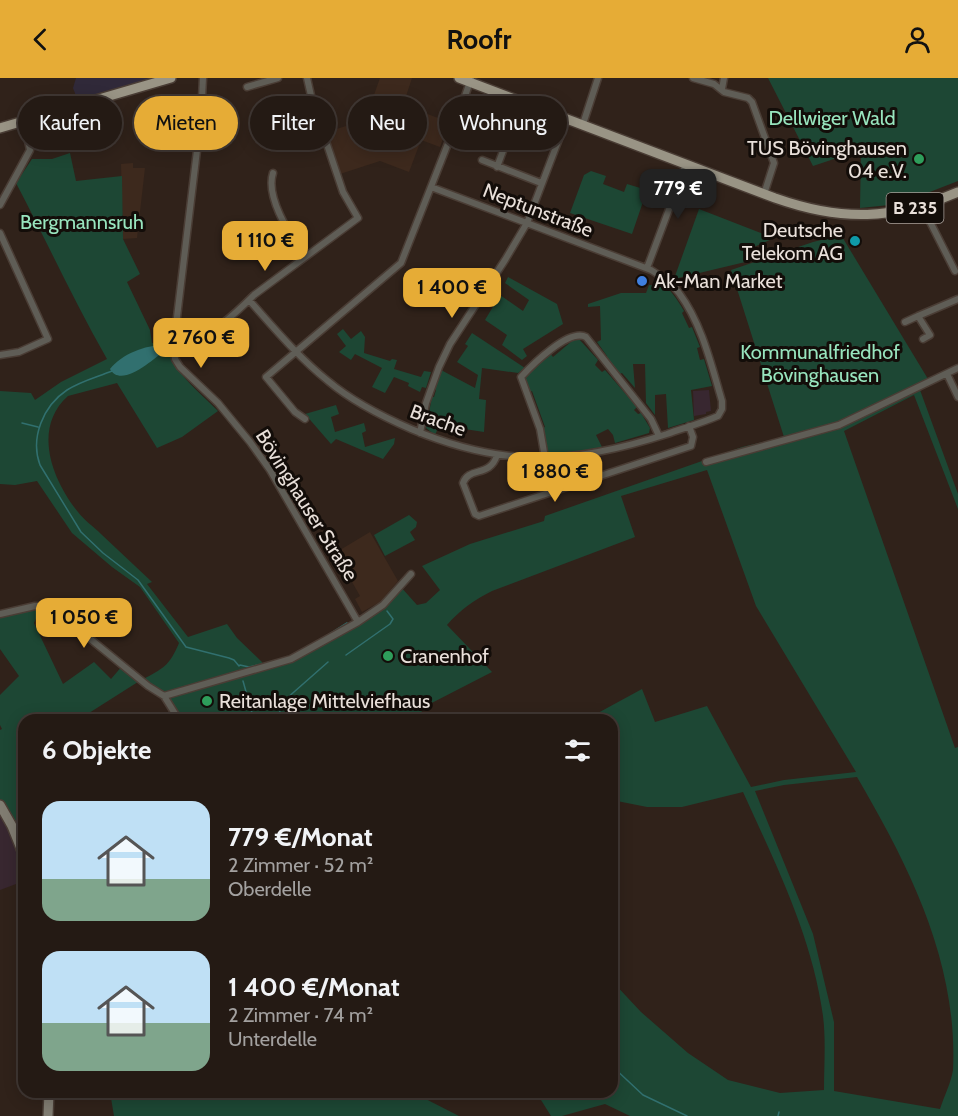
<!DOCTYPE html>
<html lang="de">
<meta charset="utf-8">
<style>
:root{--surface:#241a14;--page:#2c231d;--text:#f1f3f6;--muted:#a3a1a0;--line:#413834;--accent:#e6ac36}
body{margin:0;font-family:Cabin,sans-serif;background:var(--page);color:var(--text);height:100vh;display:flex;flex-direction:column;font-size:22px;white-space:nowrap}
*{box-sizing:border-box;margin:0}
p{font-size:20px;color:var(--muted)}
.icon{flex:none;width:33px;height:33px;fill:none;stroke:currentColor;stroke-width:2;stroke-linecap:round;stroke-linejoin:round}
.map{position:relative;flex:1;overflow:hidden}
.panel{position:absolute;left:18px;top:636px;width:600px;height:384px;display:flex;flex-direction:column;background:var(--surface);border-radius:18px;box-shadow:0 3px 15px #0003,0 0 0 2px var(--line)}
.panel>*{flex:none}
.top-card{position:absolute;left:18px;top:18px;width:600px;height:54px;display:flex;gap:12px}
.price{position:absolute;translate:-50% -51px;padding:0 14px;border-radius:12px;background:var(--accent);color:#111;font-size:20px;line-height:39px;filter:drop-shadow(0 2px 3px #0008)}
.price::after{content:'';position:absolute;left:50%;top:36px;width:18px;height:14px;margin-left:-9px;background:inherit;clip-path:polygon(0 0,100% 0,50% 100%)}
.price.active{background:#222;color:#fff}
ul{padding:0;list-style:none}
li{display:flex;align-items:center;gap:18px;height:150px;padding:0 24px}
li span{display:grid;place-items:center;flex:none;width:168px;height:120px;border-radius:18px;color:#555}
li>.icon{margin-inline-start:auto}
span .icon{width:72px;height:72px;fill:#fffc;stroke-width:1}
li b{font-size:26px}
h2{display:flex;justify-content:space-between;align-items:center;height:72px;padding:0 24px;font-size:26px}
.chip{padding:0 21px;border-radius:27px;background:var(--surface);box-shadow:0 3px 15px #0003,0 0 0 2px var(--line);font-size:21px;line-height:54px}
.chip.active{background:var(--accent);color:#111}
header{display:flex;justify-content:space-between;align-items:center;height:78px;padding:0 24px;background:var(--accent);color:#111;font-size:27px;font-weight:800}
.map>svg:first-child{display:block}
.commercial{fill:#302939}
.industrial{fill:#382730}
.built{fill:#3d291d}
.green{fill:#1d4734;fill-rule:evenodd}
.water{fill:#31706f}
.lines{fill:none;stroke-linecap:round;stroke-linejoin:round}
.stream{stroke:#31706f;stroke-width:1.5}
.street-casing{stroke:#4a3d35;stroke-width:9}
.secondary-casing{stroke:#4a3d35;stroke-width:12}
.primary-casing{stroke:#4a3d35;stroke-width:12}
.street{stroke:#5f5d56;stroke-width:6}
.secondary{stroke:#807c71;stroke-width:9}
.primary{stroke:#999485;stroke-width:9}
.leisure-dot{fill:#2e9e5b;stroke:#130d09;stroke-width:2}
.culture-dot{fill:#0f9aa8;stroke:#130d09;stroke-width:2}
.shop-dot{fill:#3f7fe0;stroke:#130d09;stroke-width:2}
.labels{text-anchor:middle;stroke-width:6;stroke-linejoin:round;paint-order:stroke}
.shield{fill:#130d09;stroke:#a9a19b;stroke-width:1.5}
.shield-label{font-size:18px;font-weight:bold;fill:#e9e0da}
.park-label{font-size:20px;fill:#98e5be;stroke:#130d09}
.poi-label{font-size:20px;fill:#e9e0da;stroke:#130d09;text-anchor:start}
.street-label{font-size:20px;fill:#e9e0da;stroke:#130d09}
</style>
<header><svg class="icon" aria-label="back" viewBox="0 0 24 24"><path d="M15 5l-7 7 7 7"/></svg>Roofr<svg class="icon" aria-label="person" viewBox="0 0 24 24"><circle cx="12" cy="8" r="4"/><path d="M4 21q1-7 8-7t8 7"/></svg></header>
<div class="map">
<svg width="958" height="1038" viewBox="0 0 958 1038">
<rect width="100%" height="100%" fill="#30221a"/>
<path class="commercial" d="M76,0h79l-77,23 -5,-13z"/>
<path class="industrial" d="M709,312l2,21 -5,1v2l-12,2 -1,-25z
M0,735l8,15 16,40v13l-24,9z"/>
<path class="built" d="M380,0h32l-9,27 46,17 -9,25 -19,-7 -12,32 -29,-11 -40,13 -13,-42 38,-12z
M133,85v5h12l-8,70 -14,1 -2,-75z
M370,454l28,49 -18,21 -18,10 -7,-13 5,-3 -17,-30 -7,2 -6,-12z"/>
<path class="green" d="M768,0h190v103l-59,23 -39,4 1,-58 -48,16z
M70,75l6,28 46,-5 1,63 17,35 -13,8 23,48 2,13h17c0,27 31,49 49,68l-36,26 -25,11 -40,-65 -49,13c-36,32 -16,84 10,116 6,8 16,15 23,22 17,16 34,32 51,48l-5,2 41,53 39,-13 10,14 25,24 2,5 27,-8 78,-44 31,-29 17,19 9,-2 14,-13 -18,-24 48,-22 74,-23 1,-5 197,-69 42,-10 -53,-167 82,-28 28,-7 87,144 -33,15 3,5 22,-9 38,104v15l-44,-114 -70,36 111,317 3,-1v369h-328l-25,-12 -43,12h-11l-15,-24h76v-111l29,31 47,41 40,27 52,13 44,-3c0,-24 2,-50 -1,-74 -11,-80 -47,-151 -80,-224l-61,15h-35l-35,-7v-80h-27l57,-31 13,33 52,-16 44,81 33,-7 72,-8 -100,-166 -49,-136 -86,26 14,41 -143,54c-18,9 -32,19 -45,34l45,47 -72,37 6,9 9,2h-256l-8,-15 -30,-25 -63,40h-54v124l-24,-40v-74l2,-1 -2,-4v-30l19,-19 -19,-27v-35l42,-9 -8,18 29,61 31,-22 17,17 12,-14 19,15c21,-12 27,-13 37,-37l-39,-56 -28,-20 -40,-34 -35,-52 -22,4 -15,-1v-93l31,2 4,7 26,-18 46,-23c-33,-58 -60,-117 -91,-176l16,-24h20zM857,699c52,89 101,185 96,293 -2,13 -9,26 -13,39l-106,-18v-69l-21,-88 -58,-143 29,-6z
M591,93l15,5 -3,8 21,8 3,-8 20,6 -15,44 -62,-21 14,-38z
M699,131l75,29 -20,9 4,12 -84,20z
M508,199l49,27 6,20 -40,25 4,7 -5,4 -20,-15 5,-10 -22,-15 15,-25 23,16 6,-11 -24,-17z
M659,204c12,7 18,17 25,29l-2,2 7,15 3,-1 8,20 -3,1 3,12 4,-1 8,27 -21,4 3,30 -26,8 -2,-34 -11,1v20l-9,-12 -1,-39h-12l2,24 -13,-15 -5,2 -12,-15 2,-4 -10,-14 4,-2 -1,-34 -12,1v-3l33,-11h25l3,-8 9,1z
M343,251l8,10 10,-8 4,6 -1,16 26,8 2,-2 5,1 -3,9 27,8 3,-6 7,1 -5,16 -4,-1 -2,5 -12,-6 1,-3 -15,-6 -9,16 -13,-6 10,-19 -27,-14 -4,6 -12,-8 7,-6 -9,-12z
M472,255l53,35 -7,5 -36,-5 -3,31 7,1 -2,32 -26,-4 -2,5 -8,-1 3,-11 -8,-4 -8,18 -9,-7 6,-31h2l2,-7 -2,-1 7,-19 34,18 3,-13 -21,-13 11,-16 -3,-2z
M579,261l19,21 -3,5 7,7 3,-2 32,37 -3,3 4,4 3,-1 9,15 -1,5 -34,10 -2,-8 -5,-6 -12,6 6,12c-18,3 -39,9 -57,4l-3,-23 3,-1 -13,-36 -4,2 -5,-11 1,-6 26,-23 3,4 19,-16z
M336,327l3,9 -8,3 4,15 29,-9 2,8 -4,2 3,14 30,-9 -1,6 -11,15 -47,-20 -5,5 -26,-30z
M409,437l8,7 -1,5 -6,5 5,8 -30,16 -11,-21z
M110,1014h302l47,24h-345z"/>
<path class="water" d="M164,267l1,5c-11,9 -44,39 -55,19 12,-15 35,-24 54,-24z"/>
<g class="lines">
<path class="stream" d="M112,293c-15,6 -31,10 -45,19 -24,16 -37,48 -27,75l41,67 22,21 35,27 48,67 43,11 5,2 5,6 1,-1 9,2 9,-2
M22,345l16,4
M325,559l22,-14
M346,577l44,-31 3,-5 -6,-8
M243,603l11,39
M269,642l8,-3 9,-18 42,-37
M612,988l31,29 44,21
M778,1038l1,-4"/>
<g class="street-casing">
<path id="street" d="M203,0l-2,39 -27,225 1,17 5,8 38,36 32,39 20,28 88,152
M693,0l21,6 10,8 24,6 4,4 22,61 -10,31
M247,9l31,-9
M722,11l2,-11
M583,46l15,-46
M482,82l59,23
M497,89l6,-16
M273,95c-8,24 18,64 32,84
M0,127l30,-55 -6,-29
M922,128l33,65
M0,155l48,106 -29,13 -19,3
M647,190l39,-104
M249,222c25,28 50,58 79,81 25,21 53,35 83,48 93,39 160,36 256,5 17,-6 35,-11 51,-18l4,-7v-8c-11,-37 -20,-77 -43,-108 -7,-10 -18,-17 -28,-23l-220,-83
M905,244l13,-6
M175,259c8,1 17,2 25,0 16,-5 42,-30 54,-42l104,-77 -15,-26 -31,-92 -5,-22
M923,261l7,-4 -12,-19 40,-17
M947,296l11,23
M305,341l-10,-7 -29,-35 135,-114 48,-122 22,-62
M420,355l6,-30 13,-36 11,-23 55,-84 22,-37 40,-105
M497,377c-7,23 -28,11 -34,28l12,31 4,2 212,-70 2,-9 -4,-11
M545,380l-5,-29 -19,-52c11,-12 48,-49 65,-40l65,82 8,17
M706,384l133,-37 119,-57
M0,536l35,-8 16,1 97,79 16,10 15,24
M164,618l127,-37 67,-37 25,-17 28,-31"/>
</g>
<g class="secondary-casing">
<path id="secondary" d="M0,727l12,21 12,30
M48,1038l1,-24"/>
</g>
<g class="primary-casing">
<path id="primary" d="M459,0l316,120c68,24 117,22 183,-6
M0,50l171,-50"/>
</g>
<use href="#street" class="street"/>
<use href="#secondary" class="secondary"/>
<use href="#primary" class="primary"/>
</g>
<g class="leisure-dot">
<circle cx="919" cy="81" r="6"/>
<circle cx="388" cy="578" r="6"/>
<circle cx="207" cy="623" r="6"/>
</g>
<circle class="culture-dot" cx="855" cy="163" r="6"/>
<circle class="shop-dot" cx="642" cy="203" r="6"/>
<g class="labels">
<rect class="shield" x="886.5" y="115" width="57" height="30" rx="4.5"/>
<g class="shield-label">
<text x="915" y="136">B 235</text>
</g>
<g class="park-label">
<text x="832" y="47">Dellwiger Wald</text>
<text x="82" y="151">Bergmannsruh</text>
<text x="820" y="281">Kommunalfriedhof<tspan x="820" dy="23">Bövinghausen</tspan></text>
</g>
<g class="poi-label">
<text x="907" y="77" text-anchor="end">TUS Bövinghausen<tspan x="907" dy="23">04 e.V.</tspan></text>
<text x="843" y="159" text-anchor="end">Deutsche<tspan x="843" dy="23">Telekom AG</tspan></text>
<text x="654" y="210">Ak-Man Market</text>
<text x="400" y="585">Cranenhof</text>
<text x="219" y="630">Reitanlage Mittelviefhaus</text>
</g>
<g class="street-label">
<text transform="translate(538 132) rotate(21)" y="7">Neptunstraße</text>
<text transform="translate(438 342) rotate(20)" y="7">Brache</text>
<text transform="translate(307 427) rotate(58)" y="7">Bövinghauser Straße</text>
</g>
</g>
</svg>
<b class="price active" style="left:678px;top:142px">779 €</b>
<b class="price" style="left:265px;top:194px">1 110 €</b>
<b class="price" style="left:452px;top:241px">1 400 €</b>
<b class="price" style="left:201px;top:291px">2 760 €</b>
<b class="price" style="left:555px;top:425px">1 880 €</b>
<b class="price" style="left:84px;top:571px">1 050 €</b>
<div class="top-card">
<a class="chip">Kaufen</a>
<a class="chip active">Mieten</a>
<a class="chip">Filter</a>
<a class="chip">Neu</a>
<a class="chip">Wohnung</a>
</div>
<section class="panel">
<h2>6 Objekte<svg class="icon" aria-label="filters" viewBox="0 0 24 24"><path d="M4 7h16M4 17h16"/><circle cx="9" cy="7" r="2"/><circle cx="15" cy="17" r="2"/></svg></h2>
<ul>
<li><span style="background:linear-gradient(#bfe0f5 65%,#7fa58c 0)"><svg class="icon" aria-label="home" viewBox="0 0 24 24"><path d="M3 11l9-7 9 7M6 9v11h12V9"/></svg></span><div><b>779 €/Monat</b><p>2 Zimmer · 52 m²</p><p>Oberdelle</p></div></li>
<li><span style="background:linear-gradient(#bfe0f5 60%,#7fa58c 0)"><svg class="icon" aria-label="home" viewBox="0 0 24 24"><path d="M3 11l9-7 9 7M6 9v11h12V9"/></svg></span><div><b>1 400 €/Monat</b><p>2 Zimmer · 74 m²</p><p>Unterdelle</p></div></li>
</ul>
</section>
</div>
